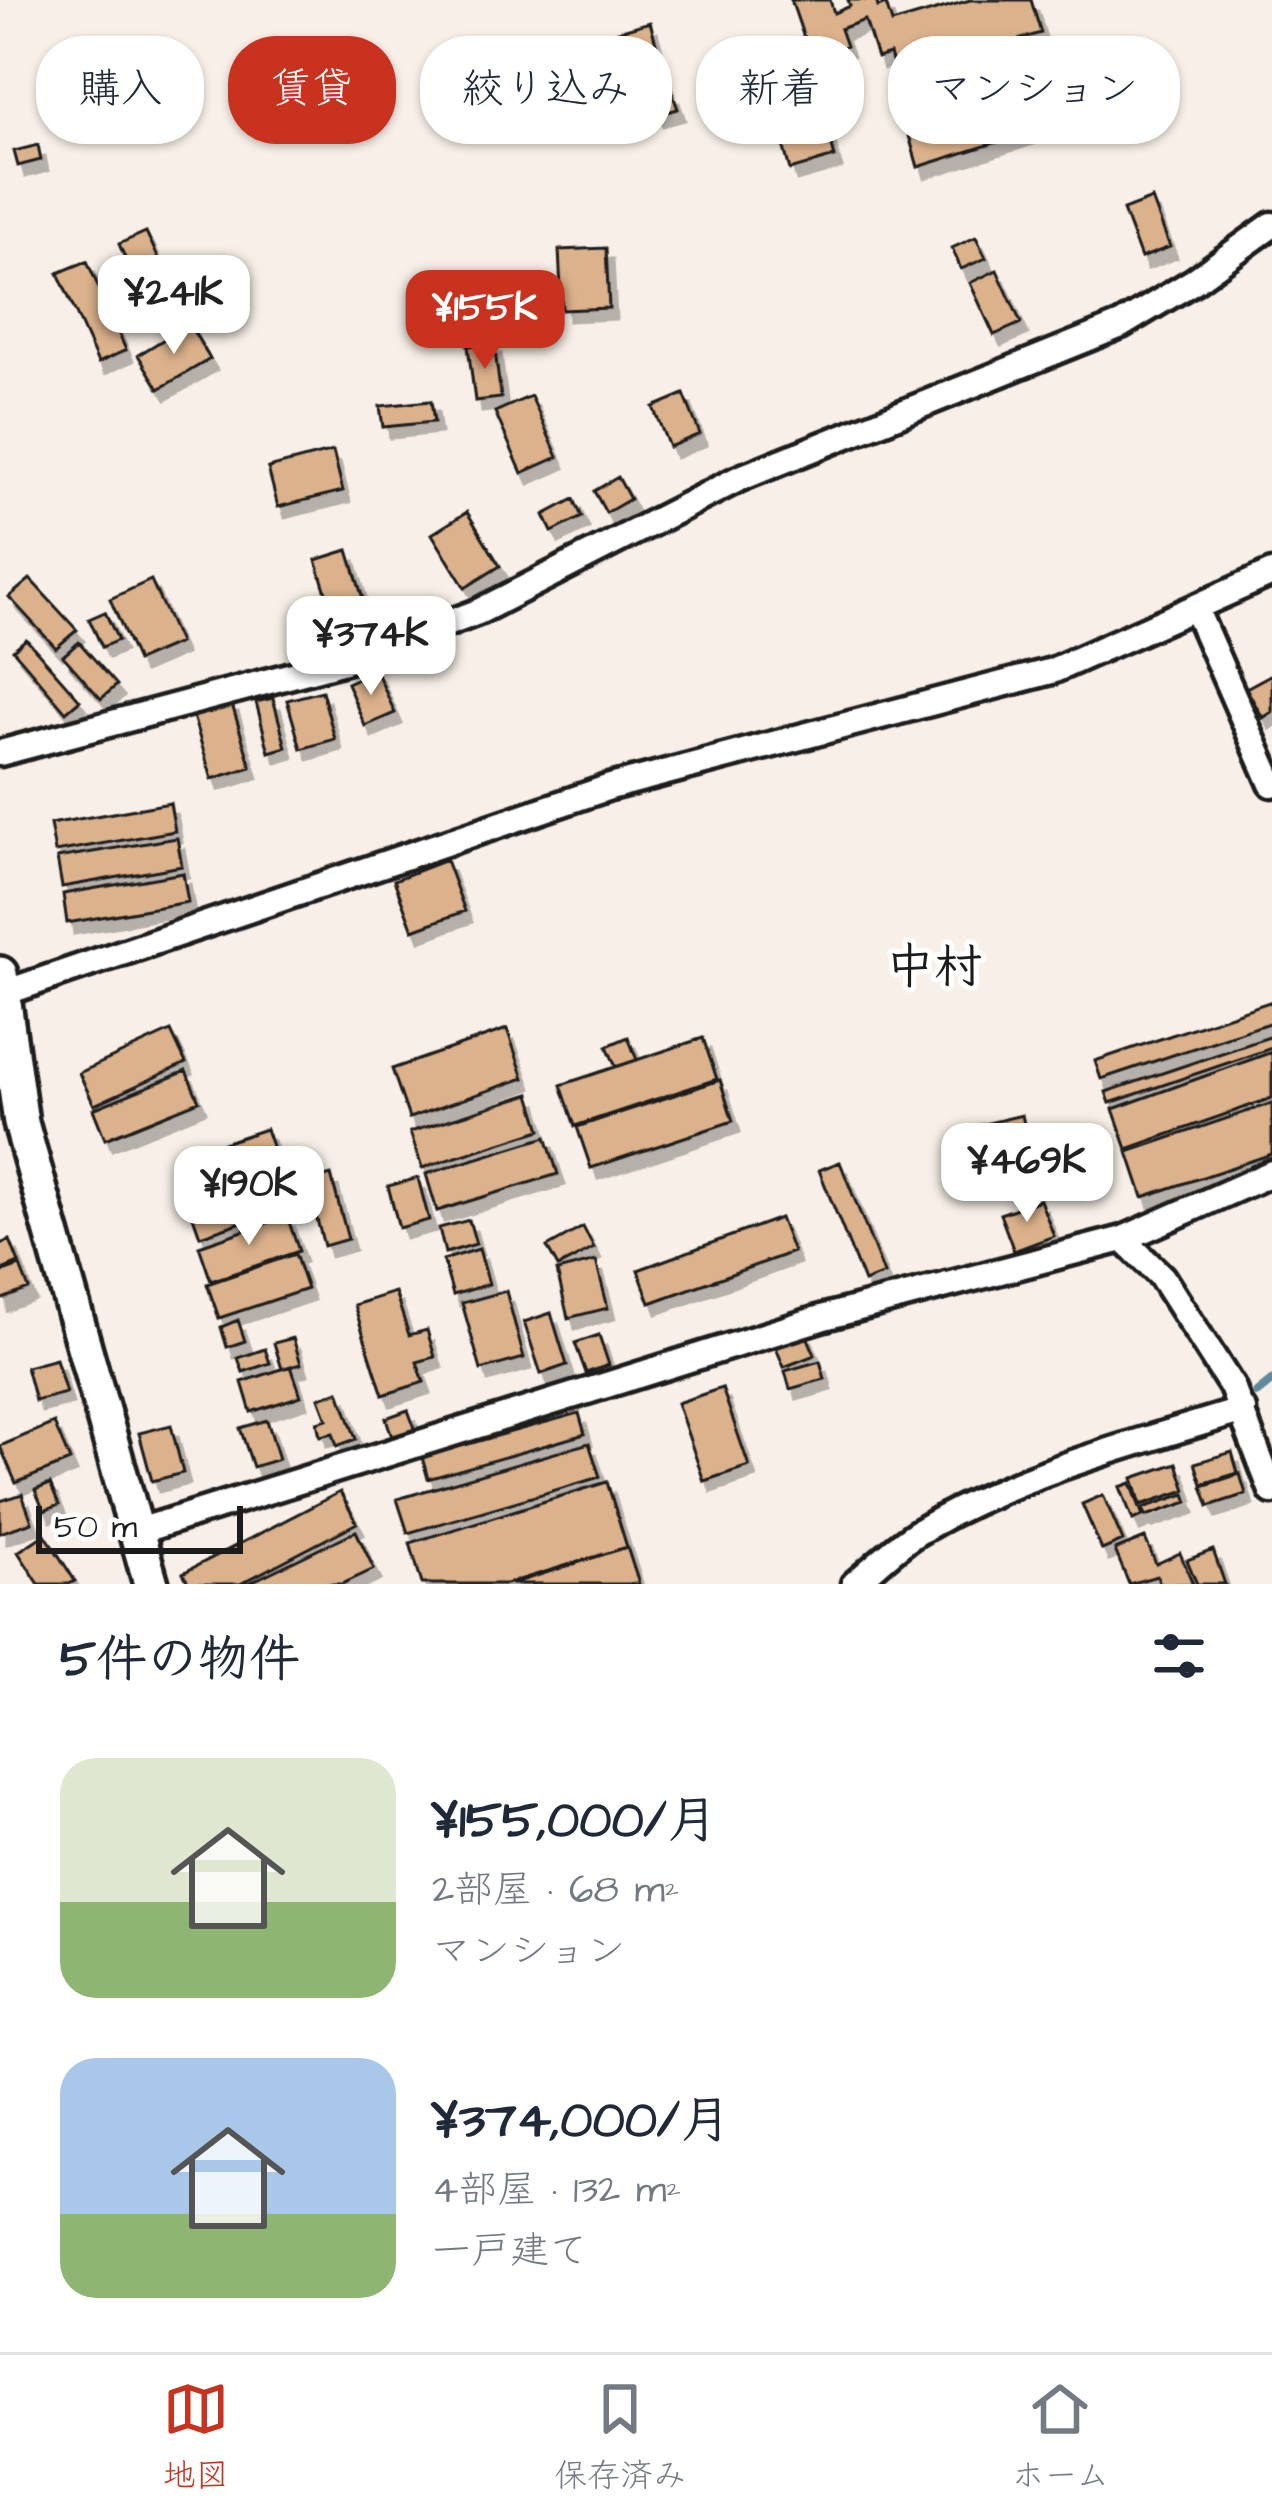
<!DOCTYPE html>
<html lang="ja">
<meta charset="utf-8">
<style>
:root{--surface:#fff;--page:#f2f2f3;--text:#1f2937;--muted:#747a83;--line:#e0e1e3;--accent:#c8321e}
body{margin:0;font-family:"Architects Daughter","Klee One",sans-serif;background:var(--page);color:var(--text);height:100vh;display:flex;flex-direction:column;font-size:45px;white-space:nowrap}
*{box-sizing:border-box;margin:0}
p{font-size:39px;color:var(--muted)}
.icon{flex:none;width:66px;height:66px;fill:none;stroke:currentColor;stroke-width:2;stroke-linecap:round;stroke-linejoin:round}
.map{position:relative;height:1584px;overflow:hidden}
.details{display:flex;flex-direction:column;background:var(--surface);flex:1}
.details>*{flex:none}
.hud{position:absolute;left:36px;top:36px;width:1200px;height:108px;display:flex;gap:24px}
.scale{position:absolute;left:36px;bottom:30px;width:207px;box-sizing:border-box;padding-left:12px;border:6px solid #1c1c1c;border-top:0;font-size:33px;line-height:42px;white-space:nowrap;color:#1c1c1c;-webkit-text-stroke:9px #fff;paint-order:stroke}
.price{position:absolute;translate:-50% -102px;padding:0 27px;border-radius:24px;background:#fff;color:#222;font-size:39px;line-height:78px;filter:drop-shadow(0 3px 6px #0008)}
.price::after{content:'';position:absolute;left:50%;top:72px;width:36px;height:27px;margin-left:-18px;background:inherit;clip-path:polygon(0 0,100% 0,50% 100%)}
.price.on{background:var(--accent);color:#fff}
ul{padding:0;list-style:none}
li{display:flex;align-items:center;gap:36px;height:300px;padding:0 60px}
li span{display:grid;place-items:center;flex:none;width:336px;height:240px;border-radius:36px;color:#555}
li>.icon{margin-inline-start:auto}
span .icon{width:144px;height:144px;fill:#fffc;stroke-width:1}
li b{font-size:51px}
h2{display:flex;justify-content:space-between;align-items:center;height:144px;padding:0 60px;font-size:51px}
.tag{padding:0 42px;border-radius:48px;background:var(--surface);box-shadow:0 3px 9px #0004;font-size:42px;line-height:108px}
.tag.on{background:var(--accent);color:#fff}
.tab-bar{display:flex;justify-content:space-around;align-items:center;height:168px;border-top:3px solid var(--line);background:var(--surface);font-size:33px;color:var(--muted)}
.tab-bar a{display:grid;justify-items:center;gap:6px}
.tab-bar .on{color:var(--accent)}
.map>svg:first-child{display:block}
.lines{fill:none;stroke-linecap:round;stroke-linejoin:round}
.stream{stroke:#61899b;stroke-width:9}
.building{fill:#dcb28c;stroke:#1c1c1c;stroke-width:3;filter:url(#shadow)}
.minor-casing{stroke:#1c1c1c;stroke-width:33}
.tertiary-casing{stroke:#1c1c1c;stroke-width:42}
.minor{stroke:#fff;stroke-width:24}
.tertiary{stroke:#fff;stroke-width:33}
.labels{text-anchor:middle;stroke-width:10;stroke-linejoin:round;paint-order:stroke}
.neighbourhood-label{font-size:48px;font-weight:bold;fill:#1c1c1c;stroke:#fff}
</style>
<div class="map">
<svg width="1272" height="1584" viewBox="0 0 1272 1584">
<defs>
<filter id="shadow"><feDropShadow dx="7" dy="11" stdDeviation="0" flood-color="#0004"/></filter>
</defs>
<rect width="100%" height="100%" fill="#f8f0e8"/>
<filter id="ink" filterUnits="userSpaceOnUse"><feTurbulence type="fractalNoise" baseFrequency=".00833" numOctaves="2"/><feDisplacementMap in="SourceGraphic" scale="24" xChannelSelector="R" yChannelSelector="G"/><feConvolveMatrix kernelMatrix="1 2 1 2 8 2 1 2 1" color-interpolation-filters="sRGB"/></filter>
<g filter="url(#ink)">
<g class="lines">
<path class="stream" d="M1257,1393l15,-12"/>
</g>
<path class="building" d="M791,0h39l4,13 16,-7 -2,-6h28l2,7 8,-3 6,19 78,-23h61l10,33 -131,39 6,24 -13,4 -13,-46 -13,4 -12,-38 -25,9 6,17 -35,12z
M650,22l18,63 -33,9 -17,-63z
M1056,70l15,49 -153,48 -19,-66 37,-11 5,16z
M672,92l6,17 -22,6 -5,-17z
M824,117l11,40 -45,13 -11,-40z
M38,145l3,15 -23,6 -4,-15z
M1152,199l18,48 -29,11 -18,-48z
M146,232l13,27 -28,13 -12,-28z
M976,237l10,21 -25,11 -9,-21z
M606,248l3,60 -47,2 -3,-60z
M87,261l39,89 -28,13 -40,-90z
M997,270l24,53 -27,12 -24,-52z
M189,324l21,35 -51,30 -21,-34z
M494,343l7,55 -26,3 -7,-55z
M684,394l16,40 -31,13 -16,-40z
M531,396l27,61 -36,16 -27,-61z
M431,401l3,21 -51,5 -3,-21z
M333,451l10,40 -65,16 -10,-39z
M618,477l12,22 -24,14 -12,-22z
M574,499l8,18 -30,15 -8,-17z
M467,512l33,54 -35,22 -33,-54z
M348,550l19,62 -32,10 -19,-62z
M30,579l47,51 -21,18 -47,-51z
M151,580l28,63 -42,18 -27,-62z
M105,612l13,28 -16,7 -13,-28z
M26,639l54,61 -14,12 -53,-62z
M79,642l38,43 -16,14 -38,-43z
M376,670l19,43 -30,13 -18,-43z
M1272,674v38l-9,6 -17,-30z
M322,691l13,48 -34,10 -14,-49z
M273,698l13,49 -17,5 -13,-50z
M231,701l20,66 -39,12 -20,-66z
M170,803l5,28 -120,21 -5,-28z
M177,838l5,28 -120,21 -5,-29z
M446,860l19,51 -52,19 -19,-50z
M183,873l5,29 -121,21 -4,-29z
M1272,1001v21l-171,57 -6,-18z
M507,1029l17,49 -115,40 -17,-49z
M171,1031l15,32 -92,42 -15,-32z
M1272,1036v12l-162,55 -4,-11z
M628,1037l9,23 -21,7 -9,-21z
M703,1038l14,41 -142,47 -14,-41z
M1272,1052v46l-145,51 -14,-40z
M186,1071l13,30 -94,38 -12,-30z
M720,1080l13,41 -142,47 -14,-41z
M530,1094l11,36 -119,38 -12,-36z
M1272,1103v51l-129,43 -15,-45z
M1022,1115l9,41 -50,12 -10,-41z
M266,1129l12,34 -88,30 -12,-35z
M546,1137l12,37 -121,37 -11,-37z
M840,1162l44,112 -20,8 -45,-112z
M276,1172l11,35 -87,29 -12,-34z
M331,1175l17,64 -24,7 -17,-64z
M418,1178l11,42 -30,8 -11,-42z
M1040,1200l14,36 -40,15 -14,-37z
M287,1216l12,35 -88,30 -12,-35z
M780,1218l13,34 -143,51 -12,-33z
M469,1220l7,24 -31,9 -6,-25z
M583,1227l11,21 -36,19 -11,-20z
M10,1240l9,23 -19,8v-27z
M479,1249l10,35 -36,11 -10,-35z
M295,1254l12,35 -88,29 -12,-34z
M596,1261l12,47 -40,10 -11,-47z
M20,1266l9,23 -29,11v-27z
M506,1291l18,67 -43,12 -19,-67z
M395,1292l14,43 18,-5 8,27 -18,5 7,20 -41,13 -29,-90z
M551,1313l16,52 -26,9 -17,-52z
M238,1320l7,21 -18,6 -6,-20z
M805,1331l10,24 -31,12 -10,-24z
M599,1335l10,30 -23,8 -11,-30z
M293,1338l8,26 -19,5 -8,-26z
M265,1349l5,14 -27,9 -5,-14z
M56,1359l10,34 -31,8 -9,-34z
M820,1361l5,18 -35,10 -5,-18z
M291,1366l10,30 -50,16 -9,-30z
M722,1388l27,78 -45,15 -27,-78z
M339,1391l17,48 -19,7 -4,-13 -13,3 -3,-14 10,-3 -8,-21z
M408,1410l7,19 -23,8 -6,-19z
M579,1413l6,21 -157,45 -6,-22z
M267,1420l12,39 -26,8 -13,-39z
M54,1423l16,38 -54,22 -16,-37z
M171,1425l12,48 -31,8 -13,-48z
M589,1443l11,34 -192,56 -11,-34z
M1232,1452l6,21 -36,11 -7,-21z
M1177,1463l9,27 -45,15 -8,-27z
M1240,1474l6,20 -37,12 -7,-20z
M607,1482l20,65 -121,37h-84l-12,-41z
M1131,1483l12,33 -10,4 -13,-33z
M50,1484l9,21 -15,6 -9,-21z
M340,1492l17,31 -117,61h-51l-6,-11z
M22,1494l10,28 -32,11v-32z
M1185,1494l3,8 -42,14 -3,-8z
M1103,1495l20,46 -21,9 -20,-46z
M356,1531l18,38 -32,15h-95z
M45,1534l30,47 -6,3h-30l-21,-32z
M1145,1538l11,26 24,-11 13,31h-33l-3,-8 -28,8 -14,-34z
M627,1547l12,37h-128z
M1213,1550l12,34h-28l-10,-24z"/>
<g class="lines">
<g class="minor-casing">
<path id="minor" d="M1195,608l77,176
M0,753l356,-95 122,-46 260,-133 383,-154 73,-44 78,-56
M1,994l609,-207 442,-116 220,-98
M1123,1239l39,38 70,110 40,104
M139,1531l682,-213 302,-79 149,-66
M854,1584c21,-17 42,-39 66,-53 97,-58 215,-87 323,-121"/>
</g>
<g class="tertiary-casing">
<path id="tertiary" d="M0,974l21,149 130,461"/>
</g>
<use href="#minor" class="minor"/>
<use href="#tertiary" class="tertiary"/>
</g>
</g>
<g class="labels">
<g class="neighbourhood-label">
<text x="934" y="982">中村</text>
</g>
</g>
</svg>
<div class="scale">50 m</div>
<b class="price" style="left:174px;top:357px">¥241K</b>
<b class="price on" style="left:485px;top:372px">¥155K</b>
<b class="price" style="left:371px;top:698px">¥374K</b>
<b class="price" style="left:1027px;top:1225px">¥469K</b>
<b class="price" style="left:249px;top:1248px">¥190K</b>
<div class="hud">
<a class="tag">購入</a>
<a class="tag on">賃貸</a>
<a class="tag">絞り込み</a>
<a class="tag">新着</a>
<a class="tag">マンション</a>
</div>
</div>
<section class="details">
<h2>5件の物件<svg class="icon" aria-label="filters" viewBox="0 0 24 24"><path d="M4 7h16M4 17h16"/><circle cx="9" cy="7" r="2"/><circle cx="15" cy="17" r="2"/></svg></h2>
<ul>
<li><span style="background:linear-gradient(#dfe7d0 60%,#8fb573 0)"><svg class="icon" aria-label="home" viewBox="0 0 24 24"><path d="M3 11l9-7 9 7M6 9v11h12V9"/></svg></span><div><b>¥155,000/月</b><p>2部屋 · 68 m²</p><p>マンション</p></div></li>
<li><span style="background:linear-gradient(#a9c7e8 65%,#8fb573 0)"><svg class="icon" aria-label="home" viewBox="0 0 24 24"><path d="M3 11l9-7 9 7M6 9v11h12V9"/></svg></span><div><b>¥374,000/月</b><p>4部屋 · 132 m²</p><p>一戸建て</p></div></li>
</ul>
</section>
<nav class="tab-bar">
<a class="on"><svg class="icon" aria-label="map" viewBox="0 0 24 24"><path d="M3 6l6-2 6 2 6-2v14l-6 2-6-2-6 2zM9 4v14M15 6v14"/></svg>地図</a>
<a><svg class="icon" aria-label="saved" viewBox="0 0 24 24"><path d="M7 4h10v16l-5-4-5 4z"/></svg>保存済み</a>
<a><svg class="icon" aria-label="home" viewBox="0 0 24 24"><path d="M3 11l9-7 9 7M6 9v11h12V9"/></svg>ホーム</a>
</nav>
